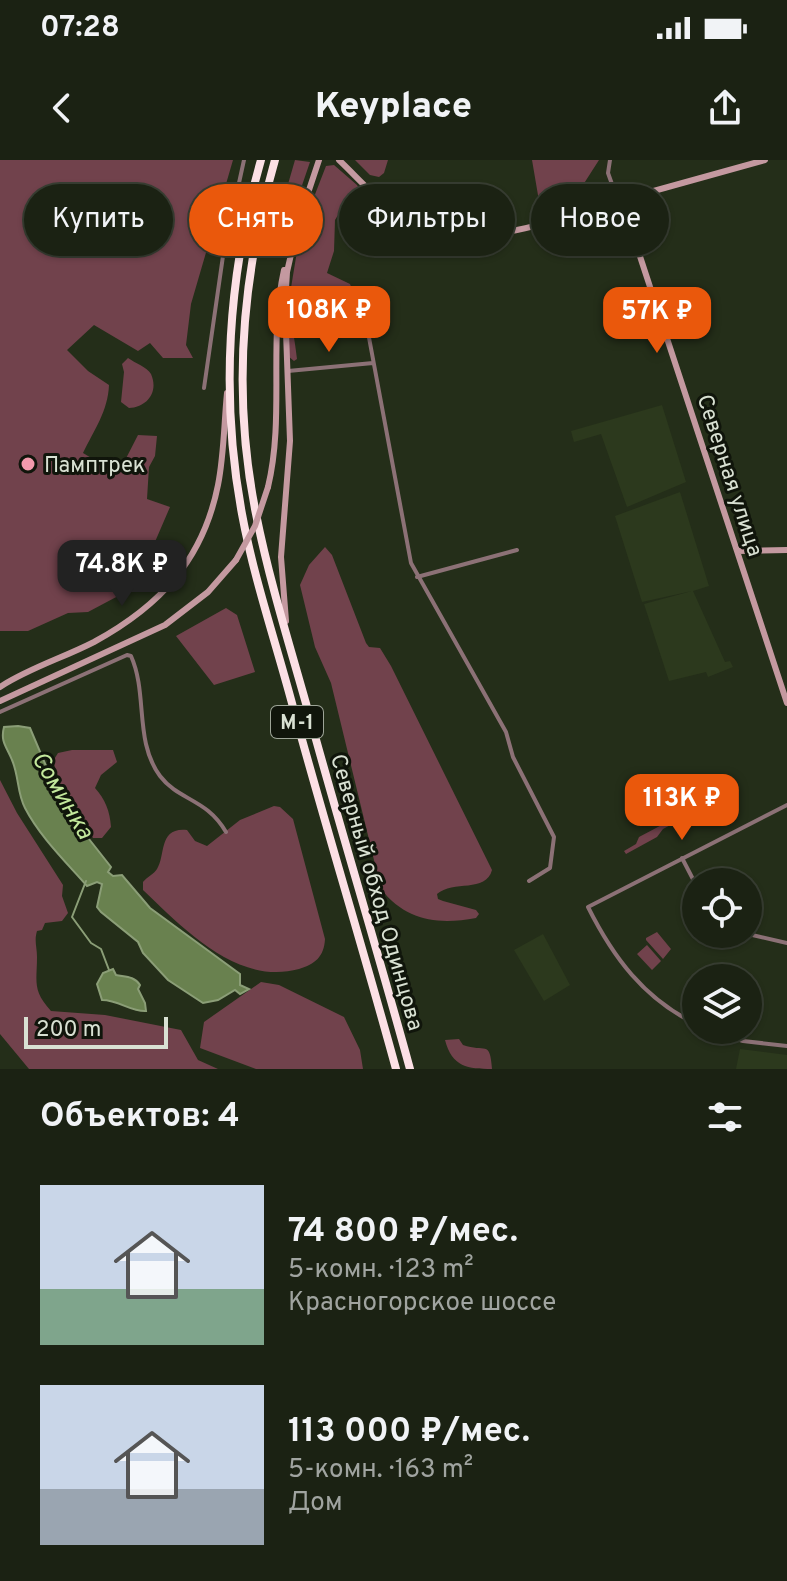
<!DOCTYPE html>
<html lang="ru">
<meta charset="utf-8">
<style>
:root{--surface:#1b2213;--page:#282f21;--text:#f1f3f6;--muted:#a0a4a0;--line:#393f33;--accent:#ea580c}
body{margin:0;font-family:Overpass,sans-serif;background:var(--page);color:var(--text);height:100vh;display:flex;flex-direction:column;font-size:30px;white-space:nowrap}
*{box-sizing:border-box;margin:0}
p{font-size:26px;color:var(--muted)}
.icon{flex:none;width:44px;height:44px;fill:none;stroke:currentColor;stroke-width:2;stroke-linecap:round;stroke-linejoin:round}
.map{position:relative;height:909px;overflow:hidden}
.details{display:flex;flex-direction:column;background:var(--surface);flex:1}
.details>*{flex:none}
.hud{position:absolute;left:24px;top:24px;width:740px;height:72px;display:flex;gap:16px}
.tools{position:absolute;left:682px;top:708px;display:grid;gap:16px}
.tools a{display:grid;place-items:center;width:80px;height:80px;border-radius:50%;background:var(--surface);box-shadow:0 2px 6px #0004,0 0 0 2px var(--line);font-size:40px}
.scale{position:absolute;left:24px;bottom:20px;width:144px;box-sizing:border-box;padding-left:8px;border:4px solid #d9e1d3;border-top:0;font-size:22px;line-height:28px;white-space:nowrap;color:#d9e1d3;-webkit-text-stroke:6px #10150b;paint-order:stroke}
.price{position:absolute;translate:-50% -68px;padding:0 18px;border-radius:16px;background:var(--accent);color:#fff;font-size:26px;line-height:52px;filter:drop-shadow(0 2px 4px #0008)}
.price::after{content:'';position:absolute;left:50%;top:48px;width:24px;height:18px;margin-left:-12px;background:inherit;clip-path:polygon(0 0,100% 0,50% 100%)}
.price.on{background:#222;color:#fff}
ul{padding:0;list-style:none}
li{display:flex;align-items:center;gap:24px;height:200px;padding:0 40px}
li span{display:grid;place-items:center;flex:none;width:224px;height:160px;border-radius:0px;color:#555}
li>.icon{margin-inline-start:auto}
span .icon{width:96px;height:96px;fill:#fffc;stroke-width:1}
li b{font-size:34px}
h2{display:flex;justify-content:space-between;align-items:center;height:96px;padding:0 40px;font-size:34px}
.chip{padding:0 28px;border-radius:36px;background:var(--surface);box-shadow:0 2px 6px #0004,0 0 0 2px var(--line);font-size:28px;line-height:72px}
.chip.on{background:var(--accent);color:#fff}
.status{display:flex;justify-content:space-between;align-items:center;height:56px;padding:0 40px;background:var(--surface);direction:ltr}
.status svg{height:22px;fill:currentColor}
header{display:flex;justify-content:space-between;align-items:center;height:104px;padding:0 40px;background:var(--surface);font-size:36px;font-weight:800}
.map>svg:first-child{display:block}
.built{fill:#2c391d}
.green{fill:#71424c}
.water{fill:#69814f;stroke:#8b9e77;stroke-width:2}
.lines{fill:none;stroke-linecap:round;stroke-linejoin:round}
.stream{stroke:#8b9e77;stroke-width:2}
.street{stroke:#8c7176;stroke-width:4}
.secondary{stroke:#c499a0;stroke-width:6}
.highway{stroke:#fce0e5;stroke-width:8}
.secondary-bridge{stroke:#c499a0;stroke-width:6}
.poi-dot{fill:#f29aac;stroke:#10150b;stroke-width:3}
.labels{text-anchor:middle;stroke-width:6;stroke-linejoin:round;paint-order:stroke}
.shield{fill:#10150b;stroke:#9da497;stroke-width:2}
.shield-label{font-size:20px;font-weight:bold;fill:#d9e1d3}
.poi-label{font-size:22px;fill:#d9e1d3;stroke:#10150b;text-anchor:start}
.street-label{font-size:22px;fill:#d9e1d3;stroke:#10150b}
.water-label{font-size:24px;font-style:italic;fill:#c3e89c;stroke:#10150b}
</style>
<div class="status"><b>07:28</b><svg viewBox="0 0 49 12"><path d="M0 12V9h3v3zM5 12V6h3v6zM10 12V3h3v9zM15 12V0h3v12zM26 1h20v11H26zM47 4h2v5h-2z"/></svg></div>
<header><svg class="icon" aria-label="back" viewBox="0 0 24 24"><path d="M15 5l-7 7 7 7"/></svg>Keyplace<svg class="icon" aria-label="share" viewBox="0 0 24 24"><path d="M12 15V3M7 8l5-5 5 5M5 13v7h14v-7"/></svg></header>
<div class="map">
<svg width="787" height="909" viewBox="0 0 787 909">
<rect width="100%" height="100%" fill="#242e19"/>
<path class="built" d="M662,245l24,77 -59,25 -26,-73 -27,8 -3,-11z
M680,332l29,94 -16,5 32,71 5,-1 3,6 -25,10 -2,-5 -37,9 -25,-77 48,-13 -50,11 -27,-86z
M543,774l27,51 -26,16 -30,-51z
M740,889l47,6v14h-51z"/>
<path class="green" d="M0,0h233l-42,144 -5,41 7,13h-30l-13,-15 -12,8 -44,-26 -27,25 21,21 21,14c-1,26 -15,45 -26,68l35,21 20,-39 19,1 -2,20 -6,11 -2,32 23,8 -28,65 -22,23 -32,17 -20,1 -40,18h-28z
M295,0l15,2 -25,73 -4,4 -2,-2 5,-39z
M355,0h33l-4,13 -5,4 -9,-2z
M532,0h67l-25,39 -15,-4 -20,6z
M334,5l23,20 4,7 -20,18 -6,10 -1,31 -7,22 23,11 4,10 -5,6 -20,-11c-49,19 -37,23 -32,70l-3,2 -6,-5v-50l12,-73 26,-67z
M128,198c7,5 19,9 23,16 8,18 -4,33 -22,34l-8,-6 3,-30 -2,-8z
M325,387l7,8 34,88 3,4 11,1 11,18 101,204c-6,23 -39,10 -55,24l1,5 5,2 33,9 3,4 -3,4c-38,7 -70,3 -95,-29l-50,-206 -16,-36 -15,-62 9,-20z
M226,448l11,7 18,57 -41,13 -38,-49z
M72,590h41l4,12 -16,13 -6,13c10,11 15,23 16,39l-9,11h-9l-14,-25 -15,-18 -11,-34 5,-8z
M0,620l17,33 46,72 -1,11 6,17 -6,8 -17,2 -3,7 -5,1c-3,10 0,16 0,26 0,25 -5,33 14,54l54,4 76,15 17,30 20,9h-189l-29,-35z
M274,646l6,1 13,12 32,120c-1,18 -10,25 -26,30 -62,17 -116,-41 -156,-79v-8c4,-5 11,-8 14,-13 9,-14 1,-42 30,-39l8,11 12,5 33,-26z
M673,659l1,4 -11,6 -6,8 -31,17 -2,-3 12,-7 3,-7z
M657,772l14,17 -8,10 -17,-19v-2z
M647,785l14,16 -9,9 -15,-16z
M261,822l18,3 65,32 16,33 3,19h-107l-56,-21 4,-26z
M459,879l4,6c22,8 27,-6 29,24 -24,0 -40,-2 -47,-29z"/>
<path class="water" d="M18,566l12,2 33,78 48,61 -3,5 5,4 9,-1 28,33 90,66v11l9,4 -9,5 -5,-4 -17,10 -15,3 -35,-23 -25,-27 -5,-11 -37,-30 -4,-5 5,-23 -5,-2 -10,4c-21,-24 -47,-49 -62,-78 -8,-15 -6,-32 -13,-48 -5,-13 -12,-18 -8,-33z
M113,809l3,6c10,2 18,1 24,10l-2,4 7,14 1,8c-15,1 -27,-11 -44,-11l-5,-16 6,-11z"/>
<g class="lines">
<path class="stream" d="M86,721l-14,36 19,26 10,6 8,21"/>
<path class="street" d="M610,0l-2,13 5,14
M362,140l49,263 95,169 7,25 41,80 -4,31 -21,13
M288,211l85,-8
M204,228l19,-132 21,-96
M417,417l100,-27
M0,552l127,-57 4,1c17,38 3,85 29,120 19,25 46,22 66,56
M682,698l14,27
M748,774l39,9
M696,864c-52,-25 -83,-67 -108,-117l199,-102
M709,870l34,11 44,5"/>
<path class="secondary" d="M339,0c18,17 34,36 54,50 69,46 140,18 211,-6
M604 40a14 14 0 1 1 28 0a14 14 0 1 1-28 0Z
M632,37l133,-37
M622,53l8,13 157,477
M300,57l19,-57
M268,327c17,-71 0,-145 16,-217
M737,391l50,-1
M286,461l-5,-64 9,-116 -5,-136 2,-33 13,-57
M0,527c29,-19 63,-29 94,-45 66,-36 109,-82 124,-157 6,-30 6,-62 9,-92
M0,541l165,-76 43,-33 28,-32"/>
<path class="highway" d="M261,0c-33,115 -41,236 -19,354 12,65 34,129 51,193 33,121 70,241 103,362
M275,0c-33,115 -43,236 -19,354 13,65 33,129 51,193 33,121 70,241 103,362"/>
<path class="secondary-bridge" d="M236,400l19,-34 13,-39"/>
</g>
<circle class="poi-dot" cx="28" cy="304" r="8"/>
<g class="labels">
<rect class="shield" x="271" y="546" width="52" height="32" rx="6"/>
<g class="shield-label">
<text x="297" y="569">М-1</text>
</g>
<g class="poi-label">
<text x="44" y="312">Памптрек</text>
</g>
<g class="street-label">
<text transform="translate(731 315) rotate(72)" y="8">Северная улица</text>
<text transform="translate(378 732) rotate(74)" y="8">Северный обход Одинцова</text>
</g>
<g class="water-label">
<text transform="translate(63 635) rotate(59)" y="8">Соминка</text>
</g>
</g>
</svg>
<div class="tools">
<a><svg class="icon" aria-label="locate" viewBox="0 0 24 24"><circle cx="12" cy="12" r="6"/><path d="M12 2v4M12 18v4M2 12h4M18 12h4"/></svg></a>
<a><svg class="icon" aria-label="layers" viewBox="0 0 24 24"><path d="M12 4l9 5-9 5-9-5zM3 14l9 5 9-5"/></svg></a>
</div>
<div class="scale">200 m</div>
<b class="price" style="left:329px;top:194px">108K ₽</b>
<b class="price" style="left:657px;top:195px">57K ₽</b>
<b class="price on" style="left:122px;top:448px">74.8K ₽</b>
<b class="price" style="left:682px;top:682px">113K ₽</b>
<div class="hud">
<a class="chip">Купить</a>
<a class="chip on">Снять</a>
<a class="chip">Фильтры</a>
<a class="chip">Новое</a>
</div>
</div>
<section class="details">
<h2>Объектов: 4<svg class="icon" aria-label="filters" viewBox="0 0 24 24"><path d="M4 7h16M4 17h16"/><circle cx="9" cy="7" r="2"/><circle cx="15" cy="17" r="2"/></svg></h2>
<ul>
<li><span style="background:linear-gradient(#c9d6e8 65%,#7fa58c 0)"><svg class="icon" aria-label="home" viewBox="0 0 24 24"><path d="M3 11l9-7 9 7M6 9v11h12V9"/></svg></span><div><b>74 800 ₽/мес.</b><p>5-комн. · 123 m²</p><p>Красногорское шоссе</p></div></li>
<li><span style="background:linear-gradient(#c9d6e8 65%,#9aa5b1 0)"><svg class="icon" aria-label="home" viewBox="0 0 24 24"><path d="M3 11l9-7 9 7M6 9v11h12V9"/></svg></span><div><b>113 000 ₽/мес.</b><p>5-комн. · 163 m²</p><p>Дом</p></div></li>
</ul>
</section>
